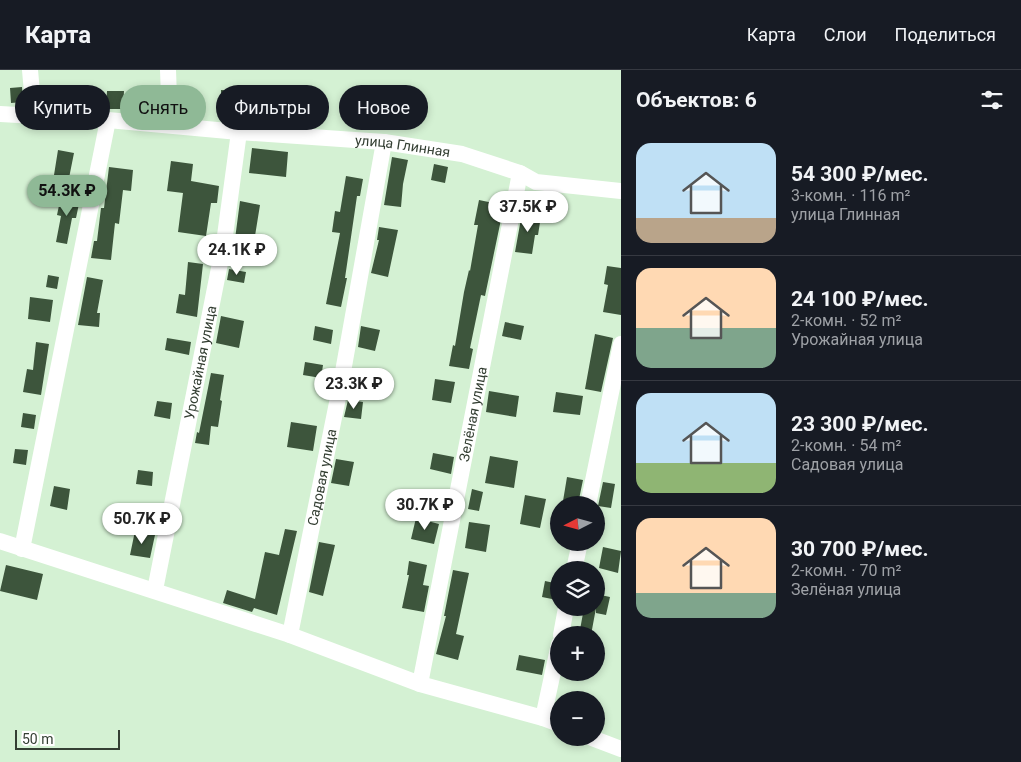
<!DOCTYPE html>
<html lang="ru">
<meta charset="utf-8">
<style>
:root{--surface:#171b24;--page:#20242c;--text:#f1f3f6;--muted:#9ea1a6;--line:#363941;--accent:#8fb996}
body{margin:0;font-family:Roboto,sans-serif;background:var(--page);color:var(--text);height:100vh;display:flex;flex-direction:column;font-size:19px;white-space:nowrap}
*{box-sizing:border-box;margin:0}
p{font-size:16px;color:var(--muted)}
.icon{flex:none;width:28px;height:28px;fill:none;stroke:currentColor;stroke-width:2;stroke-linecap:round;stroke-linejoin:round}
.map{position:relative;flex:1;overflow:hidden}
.sheet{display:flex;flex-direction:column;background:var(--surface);width:400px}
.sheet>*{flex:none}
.hud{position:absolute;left:15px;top:15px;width:475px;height:45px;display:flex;gap:10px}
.needle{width:32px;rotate:264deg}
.fabs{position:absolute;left:550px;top:426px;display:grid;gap:10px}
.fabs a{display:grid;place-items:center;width:55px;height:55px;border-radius:50%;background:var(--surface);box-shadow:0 2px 8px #0003;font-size:25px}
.scale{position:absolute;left:15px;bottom:12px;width:105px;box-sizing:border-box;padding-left:5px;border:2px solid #343f33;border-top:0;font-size:14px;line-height:18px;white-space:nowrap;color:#343f33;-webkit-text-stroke:4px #fff;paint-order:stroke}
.price{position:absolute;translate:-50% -42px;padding:0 11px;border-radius:18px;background:#fff;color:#222;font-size:16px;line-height:32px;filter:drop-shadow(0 1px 2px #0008)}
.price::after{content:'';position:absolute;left:50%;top:30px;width:15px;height:11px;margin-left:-8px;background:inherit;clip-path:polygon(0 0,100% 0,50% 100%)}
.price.active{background:var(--accent);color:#111}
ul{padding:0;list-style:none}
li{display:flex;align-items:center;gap:15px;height:125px;padding:0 15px}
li+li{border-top:1px solid var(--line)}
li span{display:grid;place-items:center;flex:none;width:140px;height:100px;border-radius:15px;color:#555}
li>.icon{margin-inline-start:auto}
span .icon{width:60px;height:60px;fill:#fffc;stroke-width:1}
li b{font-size:21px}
h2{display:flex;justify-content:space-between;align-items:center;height:60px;padding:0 15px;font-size:21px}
.pill{padding:0 18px;border-radius:22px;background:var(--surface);box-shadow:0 2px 8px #0003;font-size:18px;line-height:45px}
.pill.active{background:var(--accent);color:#111}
header{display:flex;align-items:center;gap:30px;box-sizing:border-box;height:70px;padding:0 25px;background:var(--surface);border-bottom:1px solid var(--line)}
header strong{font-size:24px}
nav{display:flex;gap:28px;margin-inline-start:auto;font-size:18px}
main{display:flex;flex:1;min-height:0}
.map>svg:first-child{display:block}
.building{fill:#3d553c}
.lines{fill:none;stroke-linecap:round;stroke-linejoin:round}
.minor{stroke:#fff;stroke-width:16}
.labels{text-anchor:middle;stroke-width:5;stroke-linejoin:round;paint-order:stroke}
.street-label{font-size:14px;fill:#343f33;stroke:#fff}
</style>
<header>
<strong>Карта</strong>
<nav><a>Карта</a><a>Слои</a><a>Поделиться</a></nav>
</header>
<main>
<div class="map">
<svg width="621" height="692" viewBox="0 0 621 692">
<rect width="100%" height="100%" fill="#d4f1d3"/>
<path class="building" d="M22,17l1,15 -12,1 -1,-15z
M221,20l25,1v18l-25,-1z
M107,21h17l-1,18h-17z
M372,28l32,2 -1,18 -32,-2z
M252,78l36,4 -2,25 -37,-4z
M58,80l16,3 -5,25 -15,-3z
M392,87l16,3 -5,24 -2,23 -17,-2z
M171,91l22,3 -2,17 28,5 -2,17h-6l-5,33 -28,-4 5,-39 -16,-2z
M434,94l14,3 -3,16 -14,-3z
M109,97l24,3 -2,21 -8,-1 -4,34 -4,-1 -4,37 -20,-2 3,-17h3l4,-33h3z
M346,106l17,3 -3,17h-3l-12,82h2l-6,29 -15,-3 14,-71 -8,-1 3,-21 5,1z
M61,126l19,3 -4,19h-4l-5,26 -11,-2 5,-26 -4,-1z
M479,130l24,5v5l-18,86 -4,-1 -11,53 3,1 -4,20 -20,-3 4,-21 2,1 9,-54 5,-22 1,1 8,-46h-4z
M240,131l20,4 -6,37 -19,-3z
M522,143l19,3 -3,19h-3l-3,19 -17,-2z
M379,157l19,3 -10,47 -17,-4 8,-33h-2z
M188,192l15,2 -6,53 -21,-4 3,-19 6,1z
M607,196l14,2v47l-18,-3 5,-27 -4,-1z
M229,199l17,3 -2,11 -17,-3z
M48,205l11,2 -2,12 -11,-2z
M87,207l16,3 -6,33h3l-1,14 -21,-2z
M30,227l23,3 -3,22 -22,-3z
M221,246l23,5 -5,27 -23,-5z
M505,252l19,4 -3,14 -19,-4z
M315,256l18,4 -2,14 -18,-4z
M361,256l19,4 -5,21 -17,-4z
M595,264l18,4 -12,54 -16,-3z
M167,268l24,4 -2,13 -24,-5z
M36,272l13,2 -8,51 -18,-3 4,-23 6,1z
M305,292l18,3 -2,13 -18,-3z
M211,303l13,2 -4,25 2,1 -4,26 -7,-1 -2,19 -14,-2 2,-11 2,1z
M435,309l20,3 -4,21 -19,-3z
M489,321l30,5 -3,21 -30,-5z
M556,322l27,4 -3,19 -27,-3z
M348,330l15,2 -2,17 -17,-2z
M157,331l15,2 -2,16 -16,-3z
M23,343l13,2 -2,14 -13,-2z
M291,352l26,4 -4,25 -26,-4z
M15,379l13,1 -2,15 -13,-2z
M433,383l21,4 -3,17 -21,-5z
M490,386l28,5 -4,27 -29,-5z
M336,389l18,3 -5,24 -18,-3z
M138,400l15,2 -1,14 -16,-2z
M567,407l16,3 -5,24 -15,-3z
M603,412l12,2 -4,24 -13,-2z
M54,416l16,3 -3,21 -17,-4z
M472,419l11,3 -4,19 -11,-2z
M525,425l21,4 -6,29 -20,-4z
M416,448l23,6 -5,20 -23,-5z
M469,452l21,3 -4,27 -21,-4z
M285,459l12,2 -20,84 -23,-7 -2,4 -29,-9 4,-13 28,9 10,-47 14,3z
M135,461l20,4 -5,23 -20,-3z
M319,472l16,3 -12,51 -14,-4z
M603,477l18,4 -3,22 -19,-5z
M409,491l18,4 -4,20 6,1 -5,26 -22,-4 7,-33h-2z
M6,495l37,9 -6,26 -37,-9z
M453,500l16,3 -13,61 8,2 -6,24 -22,-6 10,-38h-2z
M545,511l14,3 -2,16 -15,-3z
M596,524l14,3 -4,18 -10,-2v-5l-5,27h-12l5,-27h12z
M519,585l26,5 -3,15 -26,-5z"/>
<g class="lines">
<g class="minor">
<path d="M30,0l4,45"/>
<path d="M168,0l2,55"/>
<path id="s1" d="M0,44l108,6 131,12 145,10 78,12 58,19 16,9 85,9"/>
<path d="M588,435l33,-161"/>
<path d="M0,471l290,94 130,49 123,34 16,6"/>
<path d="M22,479l86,-429"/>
<path d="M574,500l6,-28"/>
<path id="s2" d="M155,520l69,-347 15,-111"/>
<path id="s3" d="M290,565l51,-252 43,-241"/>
<path d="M561,565l5,-27"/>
<path id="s4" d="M420,614l100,-511"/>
<path d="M543,648l16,-74"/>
<path d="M592,668l29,11"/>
</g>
</g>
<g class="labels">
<g class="street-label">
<text dy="5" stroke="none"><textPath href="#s1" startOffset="404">улица Глинная</textPath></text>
<text dy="5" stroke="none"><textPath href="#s2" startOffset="232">Урожайная улица</textPath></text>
<text dy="5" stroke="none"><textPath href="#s4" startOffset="275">Зелёная улица</textPath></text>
<text dy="5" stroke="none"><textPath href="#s3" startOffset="161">Садовая улица</textPath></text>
</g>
</g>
</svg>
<div class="fabs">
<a><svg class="needle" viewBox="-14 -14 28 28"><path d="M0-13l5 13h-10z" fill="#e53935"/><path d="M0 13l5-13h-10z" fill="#9ea1a6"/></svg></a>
<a><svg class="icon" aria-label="layers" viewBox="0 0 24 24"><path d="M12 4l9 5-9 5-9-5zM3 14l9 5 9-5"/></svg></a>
<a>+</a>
<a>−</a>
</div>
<div class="scale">50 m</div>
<b class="price active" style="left:67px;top:147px">54.3K ₽</b>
<b class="price" style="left:528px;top:163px">37.5K ₽</b>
<b class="price" style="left:237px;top:206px">24.1K ₽</b>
<b class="price" style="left:354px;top:340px">23.3K ₽</b>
<b class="price" style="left:425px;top:461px">30.7K ₽</b>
<b class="price" style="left:142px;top:475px">50.7K ₽</b>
<div class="hud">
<a class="pill">Купить</a>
<a class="pill active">Снять</a>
<a class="pill">Фильтры</a>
<a class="pill">Новое</a>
</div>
</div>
<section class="sheet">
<h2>Объектов: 6<svg class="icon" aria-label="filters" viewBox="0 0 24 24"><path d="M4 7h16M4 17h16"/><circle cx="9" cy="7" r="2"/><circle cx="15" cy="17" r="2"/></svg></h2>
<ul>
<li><span style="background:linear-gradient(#bfe0f5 75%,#b9a48a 0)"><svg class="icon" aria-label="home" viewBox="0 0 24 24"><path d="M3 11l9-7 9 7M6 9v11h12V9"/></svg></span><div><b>54 300 ₽/мес.</b><p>3-комн. · 116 m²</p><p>улица Глинная</p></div></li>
<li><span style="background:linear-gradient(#ffd9b3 60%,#7fa58c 0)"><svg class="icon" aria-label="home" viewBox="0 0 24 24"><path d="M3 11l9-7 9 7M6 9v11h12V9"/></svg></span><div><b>24 100 ₽/мес.</b><p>2-комн. · 52 m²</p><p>Урожайная улица</p></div></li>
<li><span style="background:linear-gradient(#bfe0f5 70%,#8fb573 0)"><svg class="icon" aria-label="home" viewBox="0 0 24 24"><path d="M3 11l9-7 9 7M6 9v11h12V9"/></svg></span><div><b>23 300 ₽/мес.</b><p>2-комн. · 54 m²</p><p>Садовая улица</p></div></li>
<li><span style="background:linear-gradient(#ffd9b3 75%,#7fa58c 0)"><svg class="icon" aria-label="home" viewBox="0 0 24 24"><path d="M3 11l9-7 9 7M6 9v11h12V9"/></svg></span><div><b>30 700 ₽/мес.</b><p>2-комн. · 70 m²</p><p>Зелёная улица</p></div></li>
</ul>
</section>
</main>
